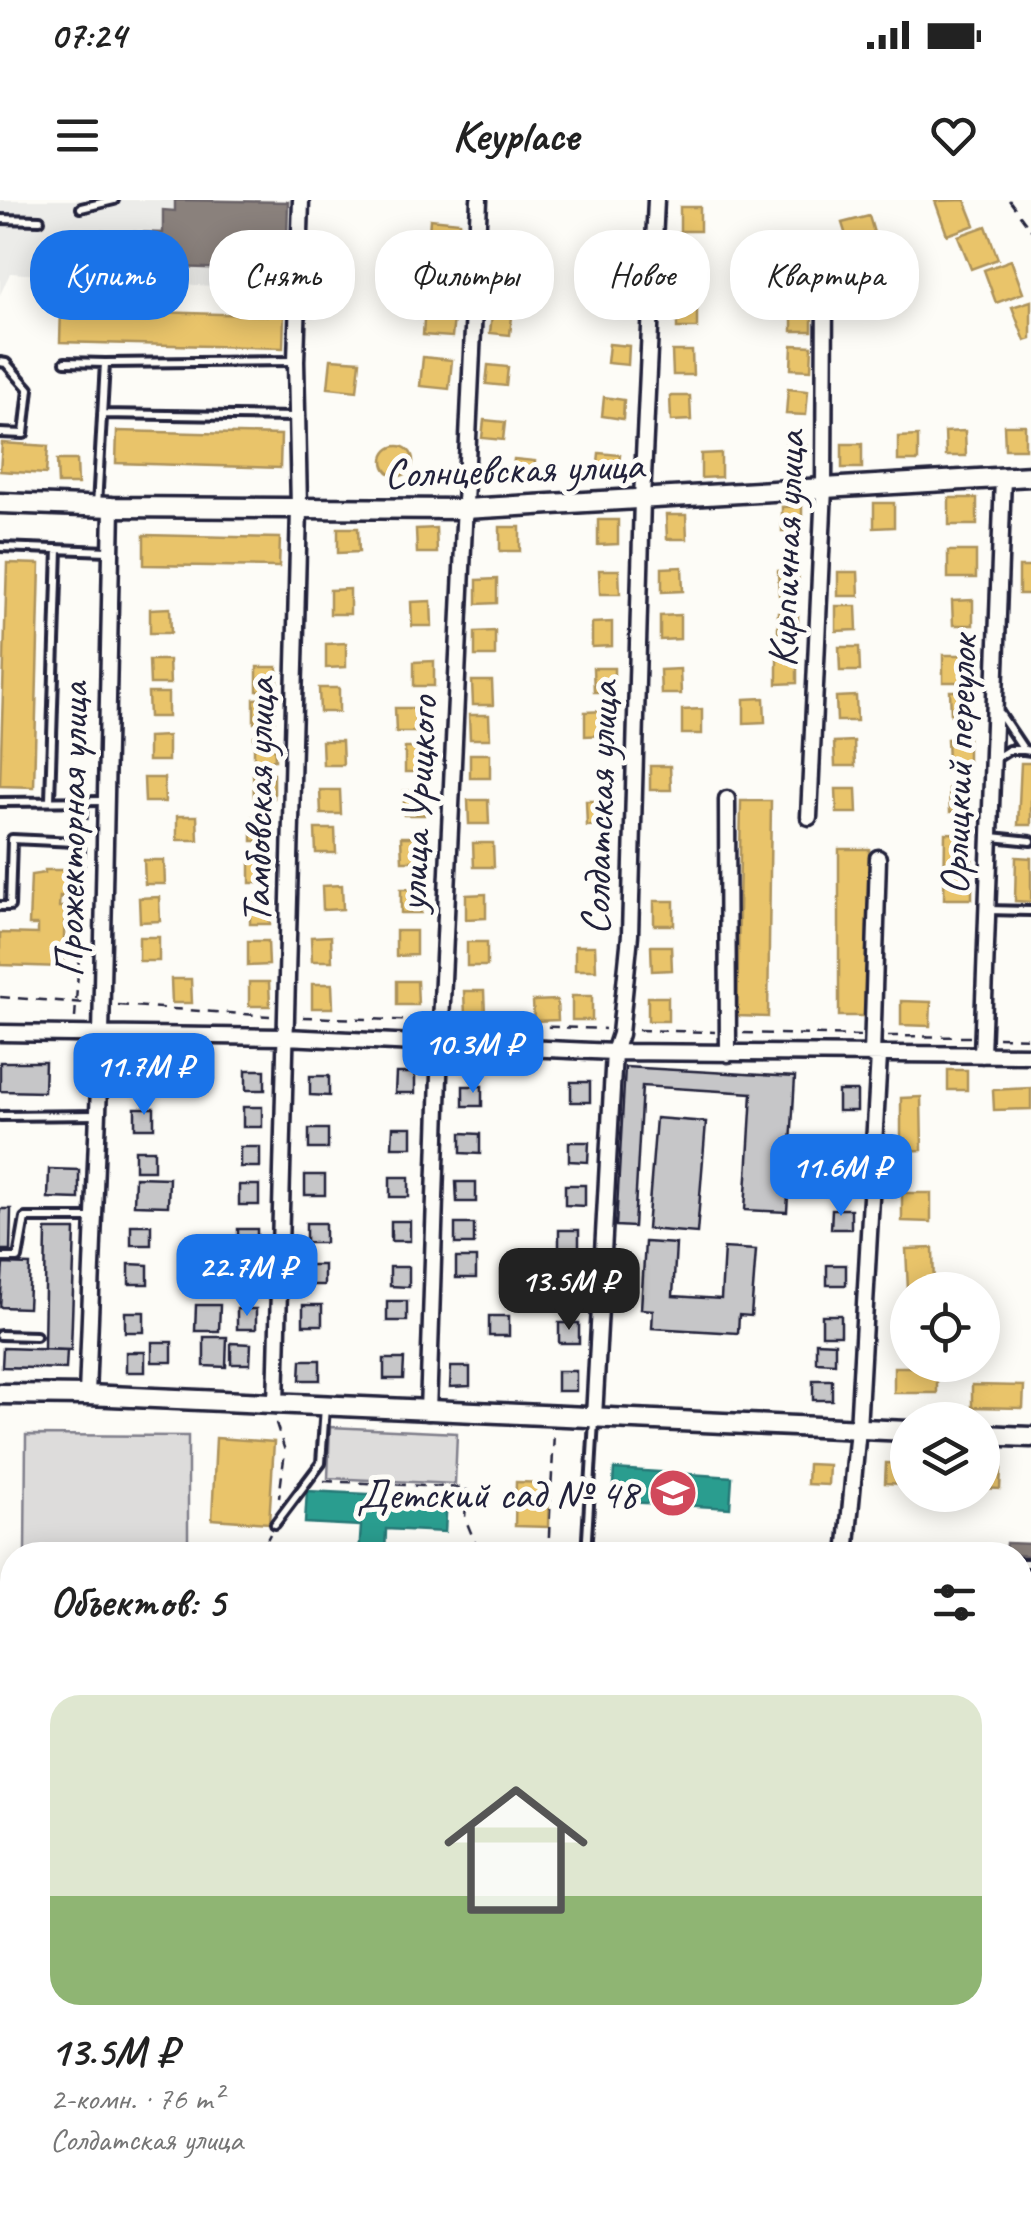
<!DOCTYPE html>
<html lang="ru">
<meta charset="utf-8">
<style>
:root{--surface:#fff;--page:#f2f2f2;--text:#222;--muted:#767676;--line:#e0e0e0;--accent:#1a73e8}
body{margin:0;font-family:Caveat,sans-serif;background:var(--page);color:var(--text);height:100vh;display:flex;flex-direction:column;font-size:38px;white-space:nowrap}
*{box-sizing:border-box;margin:0}
p{font-size:32px;color:var(--muted)}
.icon{flex:none;width:55px;height:55px;fill:none;stroke:currentColor;stroke-width:2;stroke-linecap:round;stroke-linejoin:round}
.map{position:relative;flex:1;overflow:hidden}
.side{position:absolute;left:0px;top:1342px;width:1032px;height:672px;display:flex;flex-direction:column;background:var(--surface);border-radius:40px 40px 0 0;box-shadow:0 5px 25px #0003}
.side>*{flex:none}
.hud{position:absolute;left:30px;top:30px;width:972px;height:90px;display:flex;gap:20px}
.fabs{position:absolute;left:890px;top:1072px;display:grid;gap:20px}
.fabs a{display:grid;place-items:center;width:110px;height:110px;border-radius:50%;background:var(--surface);box-shadow:0 5px 25px #0003;font-size:50px}
.price{position:absolute;translate:-50% -85px;padding:0 22px;border-radius:20px;background:var(--accent);color:#fff;font-size:32px;line-height:65px;filter:drop-shadow(0 2px 5px #0008)}
.price::after{content:'';position:absolute;left:50%;top:60px;width:30px;height:22px;margin-left:-15px;background:inherit;clip-path:polygon(0 0,100% 0,50% 100%)}
.price.selected{background:#222;color:#fff}
ul{padding:0;list-style:none}
li{display:grid;align-content:center;gap:20px;height:530px;padding:0 50px}
li+li{border-top:2px solid var(--line)}
li span{display:grid;place-items:center;height:310px;border-radius:30px;color:#555}
li>.icon{margin-inline-start:auto}
span .icon{width:180px;height:180px;fill:#fffc;stroke-width:1}
li b{font-size:42px}
h2{display:flex;justify-content:space-between;align-items:center;height:120px;padding:0 50px;font-size:42px}
.chip{padding:0 35px;border-radius:40px;background:var(--surface);box-shadow:0 5px 25px #0003;font-size:35px;line-height:90px}
.chip.selected{background:var(--accent);color:#fff}
.status{display:flex;justify-content:space-between;align-items:center;height:70px;padding:0 50px;background:var(--surface);direction:ltr}
.status svg{height:28px;fill:currentColor}
header{display:flex;justify-content:space-between;align-items:center;height:130px;padding:0 50px;background:var(--surface);font-size:45px;font-weight:600}
.map>svg:first-child{display:block}
.built{fill:#ecece9}
.green{fill:#dddcdb;stroke:#807f8b;stroke-width:2.5}
.homes{fill:#e9c46a;stroke:#ad935c;stroke-width:2.5}
.shops{fill:#e76f51;stroke:#ac584a;stroke-width:2.5}
.schools{fill:#2a9d8f;stroke:#287876;stroke-width:2.5}
.industry{fill:#8a817c;stroke:#6b6468;stroke-width:2.5}
.building{fill:#c6c6c8;stroke:#22223b;stroke-width:2.5}
.lines{fill:none;stroke-linecap:round;stroke-linejoin:round}
.service-casing{stroke:#22223b;stroke-width:14}
.minor-casing{stroke:#22223b;stroke-width:21}
.tertiary-casing{stroke:#22223b;stroke-width:25}
.path{stroke:#22223b;stroke-width:2.5;stroke-dasharray:10 8;stroke-linecap:butt}
.service{stroke:#fdfcf7;stroke-width:6}
.minor{stroke:#fdfcf7;stroke-width:14}
.tertiary{stroke:#fdfcf7;stroke-width:18}
.labels{text-anchor:middle;stroke-width:10;stroke-linejoin:round;paint-order:stroke}
.street-label{font-size:42px;fill:#22223b;stroke:#fdfcf7}
.poi-label{font-size:42px;fill:#22223b;stroke:#fdfcf7;text-anchor:end}
</style>
<div class="status"><b>07:24</b><svg viewBox="0 0 49 12"><path d="M0 12V9h3v3zM5 12V6h3v6zM10 12V3h3v9zM15 12V0h3v12zM26 1h20v11H26zM47 4h2v5h-2z"/></svg></div>
<header><svg class="icon" aria-label="menu" viewBox="0 0 24 24"><path d="M4 6h16M4 12h16M4 18h16"/></svg>Keyplace<svg class="icon" aria-label="heart" viewBox="0 0 24 24"><path d="M12 20l-8-8c-3-5 5-10 8-4 3-6 11-1 8 4z"/></svg></header>
<div class="map">
<svg width="1031" height="2013" viewBox="0 0 1031 2013">
<rect width="100%" height="100%" fill="#fdfcf7"/>
<filter id="ink" filterUnits="userSpaceOnUse"><feTurbulence type="fractalNoise" baseFrequency=".01" numOctaves="2"/><feDisplacementMap in="SourceGraphic" scale="20" xChannelSelector="R" yChannelSelector="G"/><feConvolveMatrix kernelMatrix="1 2 1 2 8 2 1 2 1" color-interpolation-filters="sRGB"/></filter>
<g filter="url(#ink)">
<path class="built" d="M0,0h291l2,95 -19,-5 -264,-17 -10,22z"/>
<path class="green" d="M330,1227l127,6 -2,51 -127,-6z
M26,1235l162,1v119h-163z"/>
<path class="homes" d="M965,0l10,25 -28,10 -12,-34z
M680,7h20v24h-20z
M869,16l11,37 -26,8 -12,-38z
M430,19l30,3 -3,29 -29,-2z
M986,26l12,33 -27,10 -13,-33z
M494,30l20,2 -1,19 -21,-2z
M609,35l21,2 -2,19 -21,-2z
M770,49l16,18 -15,14 -16,-18z
M677,59h20v24h-20z
M1011,60l12,33 -27,10 -12,-33z
M428,62l29,3 -3,28 -29,-2z
M493,78l21,2 -2,19 -20,-2z
M608,93l20,3 -2,19 -20,-2z
M1031,101v38l-6,2 -13,-34z
M677,104h20v24h-20z
M425,106l30,2 -3,29 -29,-2z
M792,107h20v24h-20z
M61,109l223,7 -1,32 -223,-6z
M492,114l20,2 -2,19 -20,-2z
M609,144l20,2 -1,19 -21,-2z
M792,145l20,1 -1,24 -20,-1z
M672,151h20l1,24h-20z
M423,157l29,3 -3,29 -29,-3z
M331,159l29,2 -3,30 -29,-3z
M488,165l20,2 -2,19 -20,-2z
M788,189l20,2 -2,24 -20,-1z
M670,196h20l1,24 -20,1z
M604,197l20,3 -1,19 -21,-3z
M484,220l21,2 -2,18 -21,-2z
M1004,225h21v24h-20z
M117,231l164,4 -1,33 -164,-5z
M965,231l1,25h-20l-1,-24z
M918,236v25h-20v-24z
M2,243l46,3 -2,28 -46,-3z
M786,243l20,2 -3,24 -20,-2z
M842,244h20v24h-20z
M383 261a15 15 0 1 1 30 0a15 15 0 1 1-30 0Z
M599,253l21,2 -2,19 -21,-2z
M721,253v24l-20,1v-24z
M514,259l21,2 -2,19 -21,-2z
M57,260h20l1,24h-20z
M949,298h28v27h-28z
M874,303h20v24l-20,1z
M802,306v25h-20v-24z
M666,315h20l1,24h-20z
M598,320h20v24l-20,1z
M500,327h20v24h-20z
M338,328h20l1,24 -21,1z
M436,328l1,25h-20l-1,-24z
M144,335l136,3 -1,29 -135,-2z
M948,351h28v27h-28z
M7,363l33,1 -6,223 -34,-1z
M682,367l1,24 -21,1v-24z
M1019,367h12v27h-12z
M599,370h20l1,24h-20z
M778,371h20l1,24h-20z
M838,372h20l1,24h-21z
M497,379v24l-20,1v-24z
M350,389v25h-20v-24z
M973,400v25h-20l-1,-24z
M431,401l1,25h-20l-1,-24z
M836,406h20l1,24 -21,1z
M170,408l1,25h-21v-24z
M778,412h20v24h-20z
M680,415v24l-20,1v-24z
M612,422v24l-20,1v-24z
M495,431v25h-20v-24z
M346,443v24l-20,1v-24z
M839,447h20l1,24h-20z
M943,455h28v27h-28z
M777,459h20v24l-20,1z
M149,460h20l1,24h-20z
M434,461v25h-20v-24z
M257,467h20l1,24h-21z
M593,468h21v24h-20z
M680,469l1,25h-20l-1,-24z
M472,481h20l1,24h-20z
M319,488h20v24h-19z
M950,491h20l1,24h-20z
M148,493h20v24h-19z
M856,496l1,25h-20l-1,-24z
M274,498v24l-20,1v-24z
M764,498l1,24 -21,1v-24z
M395,508h20l1,24h-20z
M702,509v25h-20v-24z
M605,511l1,24 -21,1v-24z
M469,515h20l1,24h-20z
M168,536v25h-20v-24z
M254,536h20l1,24 -21,1z
M968,538v25h-20l-1,-24z
M322,541h20l1,24h-20z
M854,541l1,25h-20l-1,-24z
M405,548h20v24h-20z
M470,554h20v24h-20z
M1021,563h10v62h-13z
M650,566h20l1,24h-21z
M253,574h21v24h-20z
M144,578h20l1,24h-20z
M969,587l1,24 -20,1 -1,-24z
M836,589h20l1,24h-20z
M320,590h20l1,24h-20z
M404,591h20v24h-20z
M468,600h20l1,24h-20z
M586,601h20l1,24 -20,1z
M741,601h30l-3,216 -31,-1z
M177,616h20l1,24h-21z
M252,617h20v24h-20z
M315,629h20l1,24h-20z
M945,633l27,1v65h-28z
M401,637h21v24h-20z
M473,643h20l1,24h-20z
M839,649h30v167h-30z
M1016,657l15,1v44l-16,-1z
M250,659h20l1,24h-21z
M144,660h20l1,24h-20z
M45,670h20l-1,27 -4,-1 -1,11h6l-2,60 -63,-2v-32l38,1v-9h-9l2,-50 14,-2z
M342,685l1,24 -20,1 -1,-24z
M401,689h20v24h-20z
M486,694v24l-20,1v-24z
M159,697l1,24 -20,1 -1,-24z
M250,700h20v24h-20z
M654,701h20v24h-20z
M396,731h20v24l-20,1z
M331,736l1,25h-20l-1,-24z
M139,737h20v24h-20z
M248,741h20l1,24 -21,1z
M467,742h20v24h-20z
M575,746h20l1,24h-21z
M651,746h20l1,24 -20,1z
M171,779h20l1,24h-20z
M397,781h20l1,24h-21z
M249,782h20l1,24h-21z
M312,784h20l1,24h-21z
M464,791h20l1,24h-20z
M572,796h20v24h-20z
M648,797h20v24h-20z
M557,800l1,20 -24,1 -1,-20z
M901,801l30,1 -1,24 -29,-1z
M948,870h19v20h-19z
M1031,888v21l-37,1 -1,-20z
M921,897l1,53 -21,1v-53z
M902,993h29v29l-29,-1z
M933,1048l1,42h-26l-2,-41z
M894,1167h43v26h-43z
M972,1185l52,1 -1,22 -51,-1z
M216,1238l58,4 -5,81 -57,-4z
M886,1263l20,1 -1,20 -20,-1z
M808,1264l21,1 -1,20 -21,-1z
M982,1267l19,1 -1,21 -18,-1z
M516,1282l33,1 -1,44 -33,-1z
M1020,1383h11v33h-11z
M1020,1431l11,1v65h-11z
M1020,1518h11v82h-11z
M0,1733h12v31h-12z
M1020,1761h11v29h-11z
M0,1874h12v30h-12z
M1031,1963v31l-11,1v-31z
M229,2002h212l-1,6h-211z"/>
<path class="shops" d="M0,1957h12v45h192v4l-204,3z"/>
<path class="schools" d="M614,1269l118,8 -2,31 -118,-7z
M307,1291l140,7 -2,34 -59,-3 -1,26h-26l2,-29 -56,-3z"/>
<path class="industry" d="M175,0l113,2 -2,69 -220,-8 1,-33 96,3v-23l12,1z
M1006,1343l25,1v12l-26,-2z"/>
<path class="building" d="M0,862h45l-1,30 -44,-1z
M625,867l170,10 -8,135 -42,-2 7,-117 -110,-7 -8,141 -18,-1z
M246,870h19v20h-19z
M137,871h19v20h-20z
M396,873h19v20h-20z
M310,876h19v20l-19,-1z
M571,882h19v20h-19z
M463,886h19v20h-19z
M838,891h19v20h-19z
M243,907h19v20h-19z
M135,908h19v20h-19z
M656,918l50,4 -9,111 -50,-4z
M393,927h19v20h-20z
M309,929h19v20h-19z
M461,933l19,1v20l-19,-1z
M569,942h20l-1,20 -19,-1z
M240,947h20v20h-20z
M135,950h19v20h-19z
M835,960h20v20h-20z
M49,969l30,1v29l-31,-1z
M305,975h20v20h-20z
M135,977l34,1 -1,28 -34,-1z
M390,977h19v20h-19z
M456,982h20v20h-19z
M239,985h20v20h-20z
M565,985h20v21l-20,-1z
M0,1009h11l-1,41h-10z
M832,1009h19v20h-20z
M391,1021h19v20h-19z
M306,1023h19v20h-19z
M455,1024h19v20h-19z
M131,1025h20v20h-20z
M238,1029h19v20h-19z
M46,1030h29l-4,120 -27,-1z
M559,1030h20v20h-20z
M645,1042l31,2 -3,52 48,3 3,-51 32,2 -5,66 -12,-1 -1,18 -86,-5 1,-18 -12,-1z
M456,1058h20v20h-20z
M3,1064l27,1 -2,43 -28,-1z
M129,1064l19,1v19h-19z
M305,1065h19v20h-19z
M827,1065h19v20h-19z
M237,1067h19v20h-19z
M390,1067h19v20l-19,-1z
M561,1077h20l-1,20h-19z
M387,1101h20v20h-20z
M196,1105h24l-1,26h-24z
M303,1105h19v20h-19z
M237,1109h19v20h-19z
M125,1112h19v20h-19z
M822,1115h19v20h-19z
M489,1116h20v20h-20z
M559,1123h20v20h-20z
M204,1137h23l-1,30 -22,-1z
M152,1142h20v20h-20z
M816,1142l19,1v20l-19,-1z
M231,1143l20,1 -1,20h-19z
M3,1148l64,2 -1,19 -64,-2z
M126,1152h19v20h-19z
M384,1159h20l-1,20h-19z
M301,1160h19v20h-20z
M451,1167h19v19l-20,1z
M557,1171h19v20h-19z
M813,1180h19v20h-19z"/>
<g class="lines">
<g class="service-casing">
<path id="service" d="M81,8l33,-8
M0,19l40,1
M0,162l6,1 23,26 -5,45 -24,-1
M65,162l40,1
M102,214l194,3
M97,306l8,-143 189,-2
M0,347l109,4
M998,511l26,39 7,1
M993,560l16,-10h15
M50,600l8,-251
M0,602l104,-1
M992,637l39,4
M0,706h10l2,-67 63,3
M988,710l43,1
M0,916l97,-1
M0,1058h18l7,-40h68
M0,1135l36,1
M275,1324l46,-61 4,-56
M586,1355l8,-134
M1020,1363h11
M0,1724l12,-1
M1020,1750h11
M1020,1860h11
M0,1863h12
M0,1931h12
M1020,1952h11
M221,2002v11
M863,2002l1,11
M456,2013v-11
M693,2013l1,-11"/>
</g>
<g class="minor-casing">
<path id="minor" d="M727,599l1,255
M809,617l15,-329 1,-204
M0,833l285,4 329,15 417,3
M982,855l21,-578
M872,856l6,-198
M87,1195l14,-360 11,-528
M276,1205l23,-896 -3,-148 5,-161
M428,1212l12,-367 39,-845
M594,1217l20,-365 6,-18 10,-99 12,-436 14,-299
M846,1355l12,-126 21,-373"/>
</g>
<g class="tertiary-casing">
<path id="tertiary" d="M0,303l112,4 353,2 566,-33
M0,1194l87,1 821,36
M982,1235l49,2"/>
</g>
<path class="path" d="M1009,0l22,30
M86,638l2,-27
M0,797l85,6
M118,805l152,11
M303,817l122,4
M75,818l11,-172
M458,823l147,6
M638,830l77,2
M743,833l117,3
M888,836l82,1
M998,837l33,1
M276,1223l9,28 -6,47
M324,1281l143,7 -2,30 15,37
M259,1355l11,-21
M548,1355l6,-123
M0,1626h12"/>
<use href="#service" class="service"/>
<use href="#minor" class="minor"/>
<use href="#tertiary" class="tertiary"/>
</g>
</g>
<defs>
<g id="school-disc" transform="scale(2.5)"><circle r="9.5" fill="#d1495b" stroke="#fdfcf7"/><path d="M0-5L7-2L0 1L-7-2ZM-4 1L0 2.5L4 1V4Q0 6-4 4Z" fill="#fff"/></g>
</defs>
<g fill-rule="evenodd">
<use href="#school-disc" x="673" y="1293"/>
</g>
<g class="labels">
<g class="street-label">
<text transform="translate(514 268) rotate(-2)" y="15">Солнцевская улица</text>
<text transform="translate(785 349) rotate(-88)" y="15">Кирпичная улица</text>
<text transform="translate(957 565) rotate(-88)" y="15">Орлицкий переулок</text>
<text transform="translate(257 601) rotate(-89)" y="15">Тамбовская улица</text>
<text transform="translate(416 604) rotate(-87)" y="15">улица Урицкого</text>
<text transform="translate(598 608) rotate(-88)" y="15">Солдатская улица</text>
<text transform="translate(70 630) rotate(-89)" y="15">Прожекторная улица</text>
</g>
<g class="poi-label">
<text x="638" y="1308">Детский сад № 48</text>
</g>
</g>
</svg>
<div class="fabs">
<a><svg class="icon" aria-label="locate" viewBox="0 0 24 24"><circle cx="12" cy="12" r="6"/><path d="M12 2v4M12 18v4M2 12h4M18 12h4"/></svg></a>
<a><svg class="icon" aria-label="layers" viewBox="0 0 24 24"><path d="M12 4l9 5-9 5-9-5zM3 14l9 5 9-5"/></svg></a>
</div>
<b class="price" style="left:473px;top:896px">10.3M ₽</b>
<b class="price" style="left:144px;top:918px">11.7M ₽</b>
<b class="price" style="left:841px;top:1019px">11.6M ₽</b>
<b class="price" style="left:247px;top:1119px">22.7M ₽</b>
<b class="price selected" style="left:569px;top:1133px">13.5M ₽</b>
<div class="hud">
<a class="chip selected">Купить</a>
<a class="chip">Снять</a>
<a class="chip">Фильтры</a>
<a class="chip">Новое</a>
<a class="chip">Квартира</a>
</div>
<section class="side">
<h2>Объектов: 5<svg class="icon" aria-label="filters" viewBox="0 0 24 24"><path d="M4 7h16M4 17h16"/><circle cx="9" cy="7" r="2"/><circle cx="15" cy="17" r="2"/></svg></h2>
<ul>
<li><span style="background:linear-gradient(#dfe7d0 65%,#8fb573 0)"><svg class="icon" aria-label="home" viewBox="0 0 24 24"><path d="M3 11l9-7 9 7M6 9v11h12V9"/></svg></span><div><b>13.5M ₽</b><p>2-комн. · 76 m²</p><p>Солдатская улица</p></div></li>
</ul>
</section>
</div>
